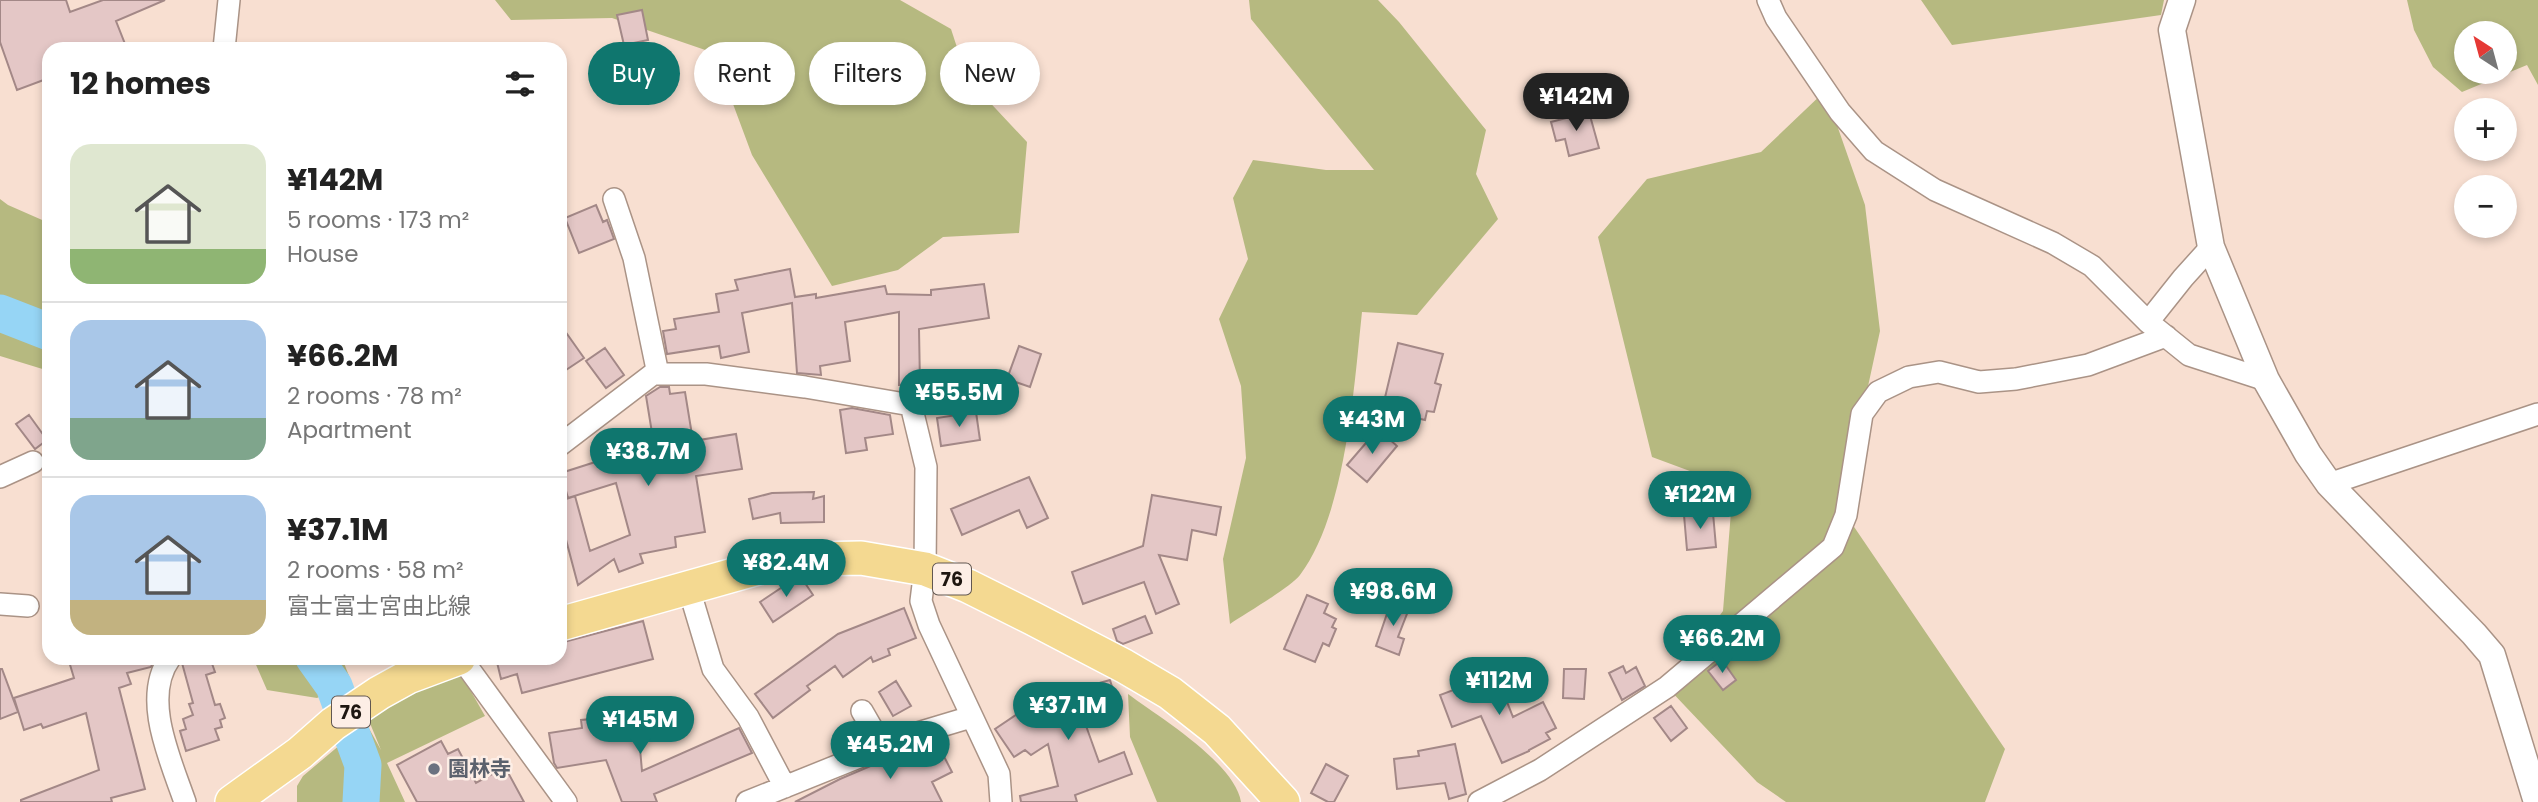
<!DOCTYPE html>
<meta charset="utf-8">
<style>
:root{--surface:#fff;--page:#f2f2f2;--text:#222;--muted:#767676;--line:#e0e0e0;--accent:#0f766e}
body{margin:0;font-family:Poppins,"Noto Sans JP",sans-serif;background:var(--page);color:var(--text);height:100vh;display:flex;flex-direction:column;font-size:26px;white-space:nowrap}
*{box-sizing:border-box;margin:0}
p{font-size:23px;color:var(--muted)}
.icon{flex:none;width:38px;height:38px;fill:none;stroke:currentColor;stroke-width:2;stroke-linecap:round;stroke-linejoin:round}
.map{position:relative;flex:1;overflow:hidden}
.drawer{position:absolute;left:42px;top:42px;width:525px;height:623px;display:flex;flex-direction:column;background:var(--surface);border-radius:21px;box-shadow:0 4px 10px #0003}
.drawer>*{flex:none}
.top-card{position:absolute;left:588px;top:42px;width:665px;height:63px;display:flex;gap:14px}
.needle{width:46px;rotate:324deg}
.controls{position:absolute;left:2454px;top:21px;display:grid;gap:14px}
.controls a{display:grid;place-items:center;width:63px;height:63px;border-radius:50%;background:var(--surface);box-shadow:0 4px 10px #0003;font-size:35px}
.price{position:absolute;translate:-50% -60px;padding:0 16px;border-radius:24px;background:var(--accent);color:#fff;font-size:23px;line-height:46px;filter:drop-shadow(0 2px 4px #0008)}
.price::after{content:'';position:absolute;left:50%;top:42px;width:21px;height:16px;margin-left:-10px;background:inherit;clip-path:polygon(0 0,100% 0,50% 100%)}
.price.current{background:#222;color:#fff}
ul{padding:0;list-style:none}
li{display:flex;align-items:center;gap:21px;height:175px;padding:0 28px}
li+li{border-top:2px solid var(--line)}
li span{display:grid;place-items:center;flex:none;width:196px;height:140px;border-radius:21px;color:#555}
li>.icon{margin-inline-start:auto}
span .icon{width:84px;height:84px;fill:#fffc;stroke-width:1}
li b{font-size:30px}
h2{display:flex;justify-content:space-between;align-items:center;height:84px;padding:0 28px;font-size:30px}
.chip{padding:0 24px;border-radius:32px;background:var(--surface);box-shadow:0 4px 10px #0003;font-size:24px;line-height:63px}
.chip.current{background:var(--accent);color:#fff}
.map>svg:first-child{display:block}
.green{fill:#b6b980;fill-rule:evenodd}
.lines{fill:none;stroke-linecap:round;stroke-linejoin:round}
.river{stroke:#96d5f5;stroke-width:37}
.building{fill:#e4c7c6;stroke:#a38887;stroke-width:2}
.minor-casing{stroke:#aa9386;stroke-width:24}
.tertiary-casing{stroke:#aa9386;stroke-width:29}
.primary-casing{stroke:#fff;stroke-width:36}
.minor{stroke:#fff;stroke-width:21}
.tertiary{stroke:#fff;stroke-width:26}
.primary{stroke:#f4d991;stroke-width:33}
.worship-dot{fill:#6b7280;stroke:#fdeee6;stroke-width:2.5}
.labels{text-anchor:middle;stroke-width:5;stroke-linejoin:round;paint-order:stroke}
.shield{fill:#fdeee6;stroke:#615751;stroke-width:2}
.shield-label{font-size:19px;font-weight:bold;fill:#1e1611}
.worship-label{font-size:21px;font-weight:bold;fill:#5b616d;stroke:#fdeee6;text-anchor:start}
</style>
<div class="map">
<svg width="2538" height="802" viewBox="0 0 2538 802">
<rect width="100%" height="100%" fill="#f8dfd1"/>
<path class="green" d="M495,0h405l51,29 16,49 60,64 -8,91 -76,4 -45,33 -66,16 -80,-131 -38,-102 -102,-35 -101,2z
M1249,0h129l21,22 87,108 -10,44 22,45 -81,96 -55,-3c-8,75 -16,202 -62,263 -9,12 -55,39 -70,49l-7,-65 23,-101 -5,-72 -22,-67 29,-60 -15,-61 20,-38 73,10h48l-123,-151z
M1921,0h243l-3,15 -209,30z
M2407,0h131v85l-11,-20 -65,27 -29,-25 -19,-37zM2466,33h38v39h-38z
M1825,91l40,114 15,126 -18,83 -16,101 159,234 -20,53h-199l-29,-20 -90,-95 56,-76 10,-124 -81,-30 -54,-220 49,-58 114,-27z
M0,199l8,6 41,18v148l-49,-15z
M253,658h89l9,23 -34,17 -50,-8z
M460,672l25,44 -98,47 18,39h-108v-16l6,-10 63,-53 15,27 -14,-34 76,-41z
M1128,694c31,23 107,69 113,108h-84l-27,-65z"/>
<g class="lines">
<path class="river" d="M0,313l49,19
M314,658l20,28 29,79 -2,37"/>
</g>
<path class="building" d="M0,0h66l4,12 33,-12h62l-49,21 11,28h-78v29l-32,12 -17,-48z
M642,10l6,30 -24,5 -7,-30z
M1589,112l10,36 -30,8 -4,-17 -9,2 -5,-19z
M596,205l7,17 4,-2 7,19 -35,14 -14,-35z
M790,269l5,28 21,-3v4l69,-12 2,8 44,1v-5l53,-6 5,34 -70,11 1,56h-21v-73l-54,10 5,39 -30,5 1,9 -24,-2 -5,-70 -50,10 7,39 -28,6 -2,-12 -52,8 -4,-23 13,-2 -2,-10 45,-7 -3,-18 22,-4 -3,-10z
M560,324l24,34 -24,16z
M1398,343l45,11 -8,29 6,2 -7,27 -7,-1 -2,9 -43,-10z
M1019,346l22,8 -11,33 -23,-8z
M605,348l19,27 -18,13 -20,-27z
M660,387h9l1,7 15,-2 8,49 43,-7 6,35 -46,7 9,56 -30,5 1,10 -36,7 3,9 -24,9 -5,-13 -36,26 -18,-68v-16l15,-5 15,55 40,-16 -14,-52 -48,15 -7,-25 75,-24v-4h18l-8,-49z
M852,408l38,7 3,19 -28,4 2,12 -21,3 -6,-43z
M976,412l4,28 -39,6 -4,-28z
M29,415l18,25 -12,9 -19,-25z
M1378,429l19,17 -30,36 -20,-17z
M1029,477l19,41 -21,10 -8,-18 -57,25 -11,-26z
M814,492l-1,7 11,-3v26l-43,1 -1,-10 -27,6 -4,-20 23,-6z
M1152,495l69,12 -5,28 -24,-5 -5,30 -28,-5 20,49 -23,10 -12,-32 -61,22 -11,-32 71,-26z
M1713,513l3,34 -29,3 -3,-35z
M803,580l10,15 -40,27 -13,-20 30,-20z
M1307,595l21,9 -4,9 12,6 -4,8 4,2 -7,17 -6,-3 -8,19 -31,-13z
M1392,599l18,7 -12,31 6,2 -5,16 -23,-9z
M904,608l12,30 -28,11 2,6 -17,7 -2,-5 -28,20 -8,-11 -28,20 3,4 -37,28 -18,-24 83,-60z
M1145,616l7,17 -29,11 -6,-3 -4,-12z
M643,621l10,38 -131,34 -5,-19 -16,5 -5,-21h64v-15z
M68,658h87l-4,9 -24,6 4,11 -12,4 26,101 -34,9 1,4h-91v-2l78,-30 -13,-57 -43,15 -2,-4 -17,6 -10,-32 60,-20z
M183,658h27l5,14 -9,3 9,30 5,-1 5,14 -5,2 2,7 -7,2 4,11 -33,11 -6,-20 6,-2 -3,-10 10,-4 -4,-11 4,-1 -11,-40z
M1722,660l14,20 -13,10 -15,-19z
M1623,666l3,7 10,-6 9,19 -23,14 -13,-27z
M0,669h2l16,43 -18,7z
M1564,669h22l-2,30 -21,-1z
M1496,674l17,43 30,-15 13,26 -10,5 4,6 -21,11v1l-27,12 -21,-47 -29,11 -12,-32z
M1110,680l10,34 -35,9 14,39 25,-10 8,22 -57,21 2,7h-56l-1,-6 38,-10 -10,-42 -17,11 -6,-5 -11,7 -19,-28 34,-23 5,7 44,-24z
M896,681l15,25 -18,10 -14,-24z
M1671,706l16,22 -16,13 -17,-23z
M637,715l5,56 97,-43 13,25 -98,41 3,8h-35l-16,-42 -49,8 -3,-5 -5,-30 33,-5 -1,-8z
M441,741l7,13 10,-5 18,34 29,-16 19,35h-107l-20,-37z
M936,741l16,31 -20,10 10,20h-147l45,-23 47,-20 2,5z
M1455,744l11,50 -17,5 -4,-16 -48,6 -3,-30 25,-3 -1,-5z
M1326,764l22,12 -14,26h-6l-17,-9z"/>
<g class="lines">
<g class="minor-casing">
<path id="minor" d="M1768,0l8,18 64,94 34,39 61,39 118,53 39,23 56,56 41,33 77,25
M224,49l5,-49
M614,199l20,59 24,116
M2148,322l35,-44 28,-31
M560,445l93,-71h53l99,13 106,18 15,62 -1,102 -4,32 8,24 70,149 2,28
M0,477l33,-15
M2329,484l209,-70
M689,589l24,80 35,48 37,70
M0,604l28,2
M170,658c-29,40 1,103 15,144
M461,658l105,144
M862,711l19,33
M747,802l132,-53 2,-5 90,-27
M1479,802l61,-32 127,-83 166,-140 13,-32 16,-101 16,-22 31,-15 30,-5 40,10 37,-3 72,-14 78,-29"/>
</g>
<g class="tertiary-casing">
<path id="tertiary" d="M2182,0l-10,30 39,217 55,133 42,74 21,30 145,150 18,21 45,147"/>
</g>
<g class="primary-casing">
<path id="primary" d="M560,624l209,-59 45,-6 47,-1 64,11 43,17 64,32 92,48 46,27 47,37 66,72
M232,802l68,-49 33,-29 46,-31 29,-16 51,-19"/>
</g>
<use href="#minor" class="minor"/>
<use href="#tertiary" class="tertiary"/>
<use href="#primary" class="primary"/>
</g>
<circle class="worship-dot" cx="434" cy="769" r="7"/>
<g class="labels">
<g class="shield">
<rect x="933" y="563.5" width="38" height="31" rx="5"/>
<rect x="332" y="696.5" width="38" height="31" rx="5"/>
</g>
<g class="shield-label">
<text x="952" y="586">76</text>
<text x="351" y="719">76</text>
</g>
<g class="worship-label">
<text x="448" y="776">園林寺</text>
</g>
</g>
</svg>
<div class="controls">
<a><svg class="needle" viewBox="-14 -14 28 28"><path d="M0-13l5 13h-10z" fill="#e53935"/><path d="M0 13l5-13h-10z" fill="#767676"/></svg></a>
<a>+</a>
<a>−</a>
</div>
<b class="price current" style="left:1576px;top:133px">¥142M</b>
<b class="price" style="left:959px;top:429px">¥55.5M</b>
<b class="price" style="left:1372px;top:456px">¥43M</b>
<b class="price" style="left:648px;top:488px">¥38.7M</b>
<b class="price" style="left:1700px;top:531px">¥122M</b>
<b class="price" style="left:786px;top:599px">¥82.4M</b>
<b class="price" style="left:1393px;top:628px">¥98.6M</b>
<b class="price" style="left:1722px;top:675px">¥66.2M</b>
<b class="price" style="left:1499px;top:717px">¥112M</b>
<b class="price" style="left:1068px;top:742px">¥37.1M</b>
<b class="price" style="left:640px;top:756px">¥145M</b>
<b class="price" style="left:890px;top:781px">¥45.2M</b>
<div class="top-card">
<a class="chip current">Buy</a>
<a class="chip">Rent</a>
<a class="chip">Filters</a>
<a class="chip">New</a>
</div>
<section class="drawer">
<h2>12 homes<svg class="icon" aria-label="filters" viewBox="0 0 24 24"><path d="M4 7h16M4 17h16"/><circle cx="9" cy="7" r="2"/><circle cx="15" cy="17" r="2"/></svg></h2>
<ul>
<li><span style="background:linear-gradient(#dfe7d0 75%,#8fb573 0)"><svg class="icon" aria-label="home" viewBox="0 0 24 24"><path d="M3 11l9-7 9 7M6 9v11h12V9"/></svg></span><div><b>¥142M</b><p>5 rooms · 173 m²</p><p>House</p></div></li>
<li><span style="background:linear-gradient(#a9c7e8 70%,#7fa58c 0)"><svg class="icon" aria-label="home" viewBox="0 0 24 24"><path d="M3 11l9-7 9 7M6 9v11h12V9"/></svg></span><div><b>¥66.2M</b><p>2 rooms · 78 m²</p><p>Apartment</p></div></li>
<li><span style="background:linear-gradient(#a9c7e8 75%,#c2b280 0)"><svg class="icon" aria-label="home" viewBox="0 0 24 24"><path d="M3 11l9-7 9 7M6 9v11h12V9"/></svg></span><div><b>¥37.1M</b><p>2 rooms · 58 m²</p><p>富士富士宮由比線</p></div></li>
</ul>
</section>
</div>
